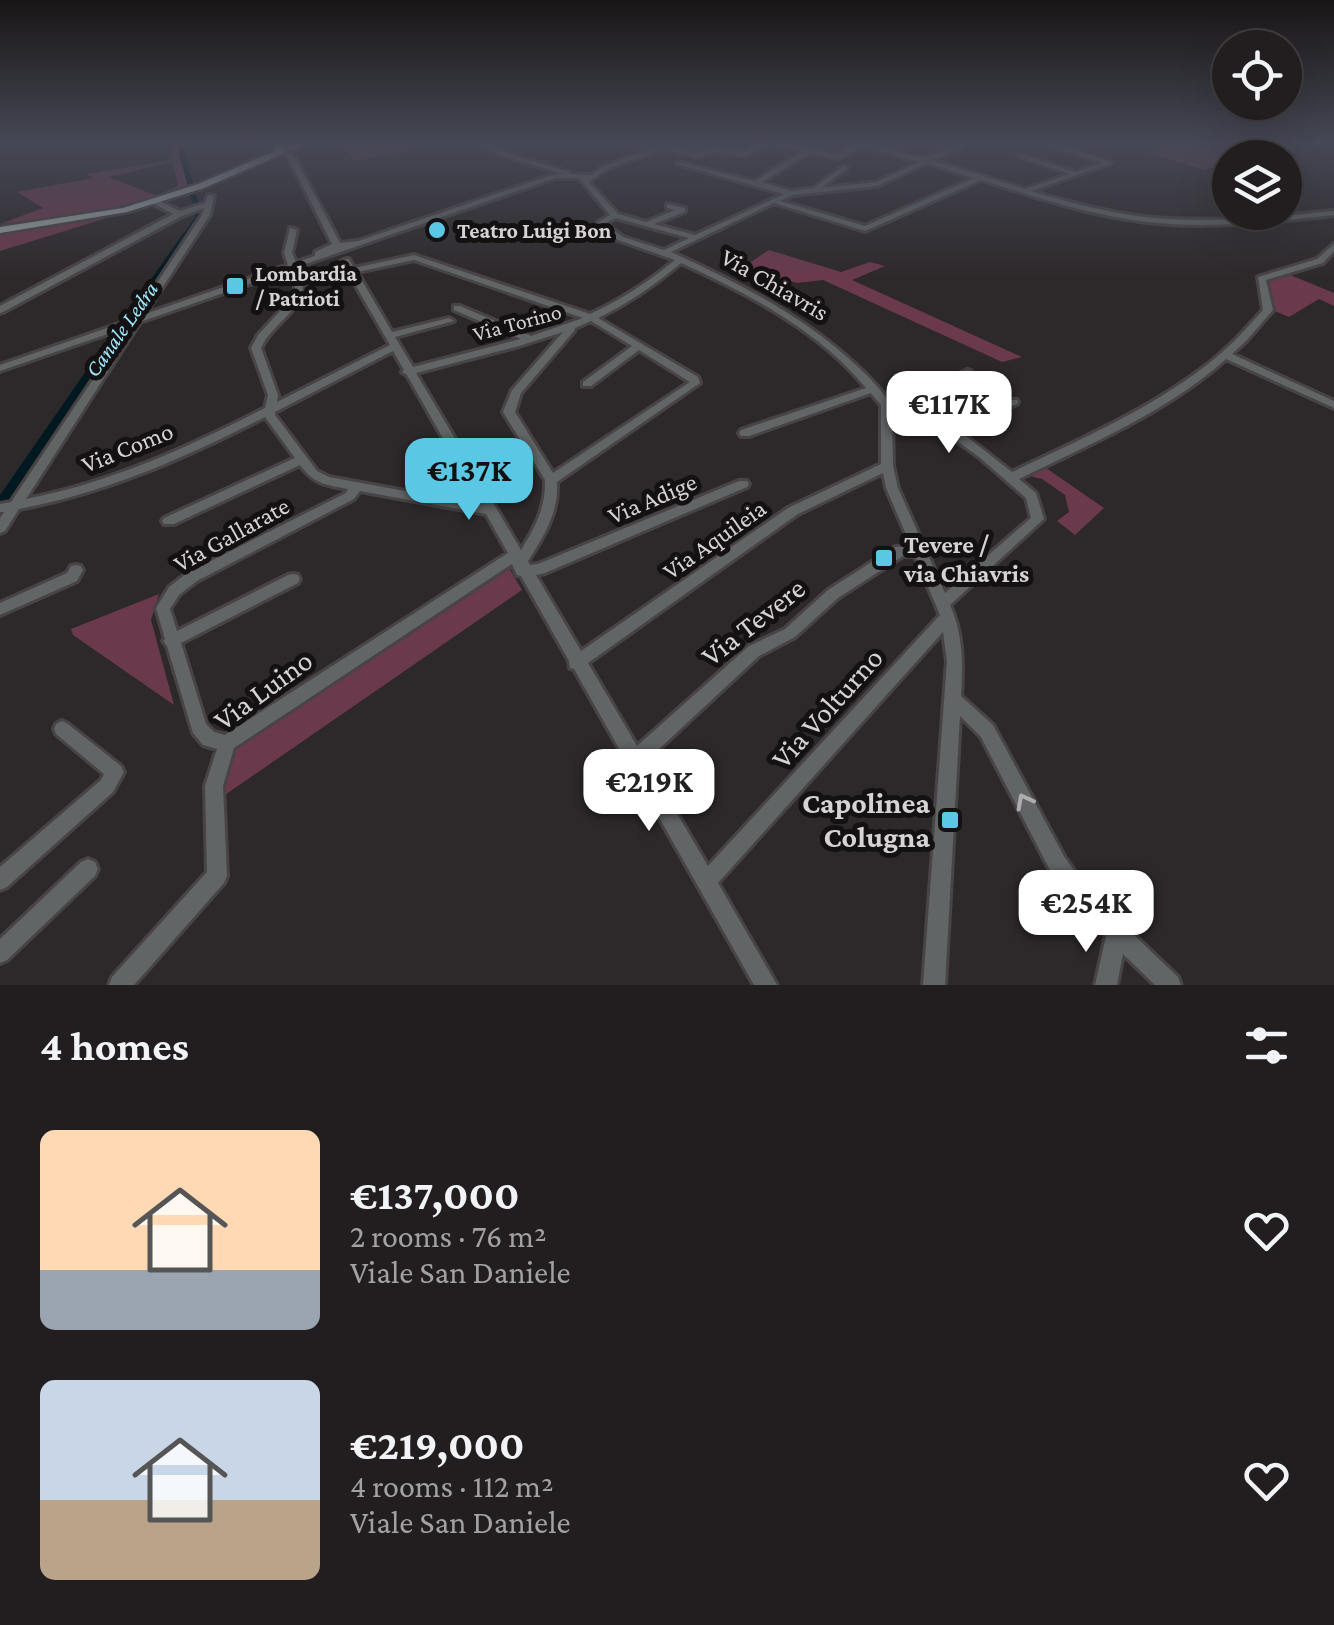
<!DOCTYPE html>
<meta charset="utf-8">
<style>
:root{--surface:#221e20;--page:#2e2b2d;--text:#f1f3f6;--muted:#a2a2a5;--line:#3f3c3e;--accent:#5ac8e5}
body{margin:0;font-family:"Crimson Pro",serif;background:var(--page);color:var(--text);height:100vh;display:flex;flex-direction:column;font-size:38px;white-space:nowrap}
*{box-sizing:border-box;margin:0}
p{font-size:32px;color:var(--muted)}
.icon{flex:none;width:55px;height:55px;fill:none;stroke:currentColor;stroke-width:2;stroke-linecap:round;stroke-linejoin:round}
.map{position:relative;height:985px;overflow:hidden}
.details{display:flex;flex-direction:column;background:var(--surface);flex:1}
.details>*{flex:none}
.fabs{position:absolute;left:1212px;top:30px;display:grid;gap:20px}
.fabs a{display:grid;place-items:center;width:90px;height:90px;border-radius:50%;background:var(--surface);box-shadow:0 10px 40px #0002,0 0 0 2px var(--line);font-size:50px}
.price{position:absolute;translate:-50% -85px;padding:0 22px;border-radius:20px;background:#fff;color:#222;font-size:32px;line-height:65px;filter:drop-shadow(0 2px 5px #0008)}
.price::after{content:'';position:absolute;left:50%;top:60px;width:30px;height:22px;margin-left:-15px;background:inherit;clip-path:polygon(0 0,100% 0,50% 100%)}
.price.current{background:var(--accent);color:#111}
ul{padding:0;list-style:none}
li{display:flex;align-items:center;gap:30px;height:250px;padding:0 40px}
li span{display:grid;place-items:center;flex:none;width:280px;height:200px;border-radius:15px;color:#555}
li>.icon{margin-inline-start:auto}
span .icon{width:120px;height:120px;fill:#fffc;stroke-width:1}
li b{font-size:42px}
h2{display:flex;justify-content:space-between;align-items:center;height:120px;padding:0 40px;font-size:42px}
.map>svg:first-child{display:block}
.green{fill:#6a394c;fill-rule:evenodd}
.lines{fill:none;stroke-linecap:round;stroke-linejoin:round}
.canal-far2{stroke:#001921;stroke-width:6}
.canal-far1{stroke:#001921;stroke-width:8}
.canal{stroke:#001921;stroke-width:10}
.minor-casing{stroke:#484345;stroke-width:6}
.major-casing{stroke:#484345;stroke-width:5}
.minor{fill:#626566;fill-rule:evenodd}
.major{fill:#99a0a2;fill-rule:evenodd}
.oneway{stroke:#aeacae}
.poi-dot{fill:#5ac8e5;stroke:#141112;stroke-width:4}
.labels{text-anchor:middle;stroke-width:10;stroke-linejoin:round;paint-order:stroke}
.far-poi-label{font-size:22px;font-weight:bold;fill:#d7d3d4;stroke:#141112;text-anchor:start}
.far-street-label{font-size:22px;fill:#d7d3d4;stroke:#141112}
.far-water-label{font-size:22px;font-style:italic;fill:#9ee7fc;stroke:#141112}
.street-label{font-size:25px;fill:#d7d3d4;stroke:#141112}
.poi-label{font-size:25px;font-weight:bold;fill:#d7d3d4;stroke:#141112;text-anchor:start}
.near-street-label{font-size:30px;fill:#d7d3d4;stroke:#141112}
.near-poi-label{font-size:30px;font-weight:bold;fill:#d7d3d4;stroke:#141112;text-anchor:end}
</style>
<div class="map">
<svg width="1334" height="985" viewBox="0 0 1334 985">
<rect width="100%" height="100%" fill="#2d282a"/>
<path class="green" d="M347,142h104l-97,19 -9,-11 -16,-4z
M1186,142l60,13 -41,15 -57,-17z
M177,147l12,41 -102,26 -87,10 43,-16 -26,-16 76,-14 -7,-4 86,-14 -2,-12zM173,162l5,24 -21,10 -49,-19z
M142,207l-142,44v-19l72,-9z
M769,250l72,22 29,-10 15,4 -33,14 170,77 -20,5 -179,-82 -26,3 -54,-16z
M1288,274l46,19v13l-15,-7 -30,18 -17,-7 -8,-27z
M1043,466l61,42 -29,27 -18,-14 12,-9 -4,-17 -23,-16 -16,-4z
M508,566l14,24 -300,207 11,-49z
M159,594l-8,26 23,85 -101,-70 -2,-6z"/>
<g class="lines">
<path class="canal-far2" d="M179,142l20,75 -15,21"/>
<path class="canal-far1" d="M99,361l87,-125"/>
<path class="canal" d="M0,504l101,-146"/>
<g class="minor-casing">
<path id="minor" d="M477,142h7l18,10 67,20 1,2 22,1 11,-8 62,-23 3,3 28,6 22,-5 26,4 20,-10h12l61,13 18,-10 -7,-3h10l66,16 36,-14 2,3 -31,13 94,29 45,-15 -52,-18v-2l58,18 27,-9 -54,-18 2,-3 61,21 -81,28c40,12 81,23 123,27 60,5 120,-1 180,-7v4c-62,7 -125,14 -187,7 -57,-7 -112,-25 -166,-42l-116,51 -91,-28 -103,49c66,30 133,64 186,114 13,12 28,27 35,42l75,-38 4,1v4l-63,33 19,5 24,12 58,-25h8l1,2 -1,2 -59,26 54,42c67,-32 137,-62 196,-108 21,-16 38,-35 55,-54l-5,-33 59,-18 17,-15v7l-11,12 -57,17 7,30 -27,31 -14,13 102,47v7l-108,-49c-59,53 -136,85 -207,120l17,14 8,26 -94,86c13,28 13,60 11,91l32,29 72,133 28,38 85,81 3,8h-26l-32,-31 -6,31h-22l11,-49 -27,-26 -28,-38 -70,-135 -21,-21 -15,269h-22l24,-324 -4,-29 -225,251 59,102h-23l-123,-217 -4,-1 -2,-8 -51,-90 -4,-1 -1,-7 -48,-85 -4,-1 -5,-11 -278,184 -11,38 4,90 -3,7 -90,102h-25l3,-8 95,-105 -2,-86 12,-37 -14,-4 -10,-12 -26,-87 -4,-5 2,-2 -9,-31 13,-21 18,-14 159,-80 2,-4c-22,-4 -34,-5 -48,-24l-126,59h-10l-2,-3 2,-3 131,-60 -30,-41c-78,40 -159,76 -246,92l-14,22 -5,2v-15l4,-6h-4v-8l11,-2 117,-175 -128,44v-6l133,-46 69,-104 2,-7 -22,8 -179,96 -3,1v-7l173,-92 -21,-11 -1,-2 4,-2 25,12 25,-8 3,-8 6,1 -4,19 -65,99 143,-49 -4,-12 6,-25 7,2 -5,23 4,9 19,-6v-4l17,-8 -44,-87 -7,-6 3,-2 10,7 46,87 18,-2 194,-66 11,-1 -65,-20zM769,144l34,7 -48,30 -78,-19v2l107,30 -89,41 -41,-11 31,-12v-4l-18,-4v4l8,2 -29,12 -28,-8 -29,-32 18,-13 55,-20 34,8 22,-5 27,4zM862,146l58,16 -44,20 -55,6 25,-19 1,-1 -3,-2 -28,20 -1,2 -24,3 -29,-9 47,-29 29,6zM927,163l47,15 -109,48 -85,-25 13,-6 84,-9zM555,178h24l31,37 -12,7 6,8 14,10 57,20c-27,22 -54,40 -85,54l-176,-59 -60,13 -5,-9h-3l-4,2 5,9 -45,10 -5,-13zM616,218l73,20 -25,12 -41,-13 -7,-5 -10,-9zM414,260l169,58 -52,18 -71,-30h-6v4l67,29 -108,28 -18,-30 59,-16 -5,-3 -57,14 -35,-60zM681,263c66,30 139,68 185,125l-125,42 -2,3 2,3h8l122,-43 10,12v59l-93,44 -207,143 -45,-76 9,-2 202,-86 2,-3 -2,-3h-8l-201,83 -8,1 -2,-4c16,-25 31,-49 29,-79l143,-99 -2,-6 -100,-59c31,-15 57,-33 83,-55zM290,270l5,13 -1,13 -36,39 -7,13 17,47 -3,13c-76,39 -155,75 -239,91l114,-177zM349,274l41,71 -113,57 1,-7 -17,-47c10,-23 41,-37 42,-63zM591,321l41,25 -49,36v4h8l48,-36 51,32 -137,91 -38,-61 6,-19 53,-62 1,-3zM563,332l-51,58 -9,22 42,68c1,27 -10,48 -24,70l-105,-177 103,-27zM393,351l11,19 -2,2 5,3 74,130 -152,-28 -12,-6 -42,-56v-3zM904,414l15,4 20,10 40,29 47,41 5,20 -86,75 -47,-105 -5,-22 -1,-51zM883,473l3,15 25,58 -16,1 -67,43 -43,39 -36,17 -112,100 -49,-83 210,-149zM360,491l126,23 22,39 -283,182 -11,-3 -8,-8 -25,-81 117,-60 2,-4 -2,-4 -5,-1 -5,1 -111,56 -7,-22 9,-14 18,-14 157,-82zM903,556h12l25,59 -232,251 -62,-105 113,-105 36,-19 43,-39z
M76,565l5,1 2,4 -6,11 -77,34v-12l67,-30 4,-7z
M62,721l6,3 53,42 3,6 -11,20 -106,95 -7,3v-23l101,-87 3,-6 -48,-40 -2,-5 2,-5z
M88,859l7,3 3,7 -3,7 -88,84 -7,3v-24l81,-77z"/>
</g>
<g class="major-casing">
<path id="major" d="M289,142l14,4 -19,4v3l-80,35 -77,24 -127,21v-6l123,-19 75,-24 77,-33 -1,-4z"/>
</g>
<use href="#minor" class="minor"/>
<use href="#major" class="major"/>
</g>
<defs><path id="oneway-chevron" d="M-2-3.5L2.5 0L-2 3.5" fill="none" stroke-width="1.6" stroke-linecap="round" stroke-linejoin="round" transform="scale(2.5)"/></defs>
<use class="oneway" href="#oneway-chevron" transform="translate(1024 801) rotate(-118)"/>
<linearGradient id="sky" x2="0" y2="1"><stop stop-color="#191617"/><stop offset="0.51" stop-color="#464855"/><stop offset="1" stop-color="#464855" stop-opacity="0"/></linearGradient>
<rect width="1334" height="280" fill="url(#sky)"/>
<g class="poi-dot">
<circle cx="437" cy="230" r="10"/>
<rect x="225" y="276" width="20" height="20" rx="5"/>
<rect x="874" y="548" width="20" height="20" rx="5"/>
<rect x="940" y="810" width="20" height="20" rx="5"/>
</g>
<g class="labels">
<g class="far-poi-label">
<text x="457" y="238">Teatro Luigi Bon</text>
<text x="255" y="281">Lombardia<tspan x="255" dy="25">/ Patrioti</tspan></text>
</g>
<g class="far-street-label">
<text transform="translate(517 322) rotate(-15)" y="8">Via Torino</text>
</g>
<g class="far-water-label">
<text transform="translate(121 329) rotate(-55)" y="8">Canale Ledra</text>
</g>
<g class="street-label">
<text transform="translate(775 284) rotate(30)" y="9">Via Chiavris</text>
<text transform="translate(127 447) rotate(-22)" y="9">Via Como</text>
<text transform="translate(652 498) rotate(-23)" y="9">Via Adige</text>
<text transform="translate(231 534) rotate(-29)" y="9">Via Gallarate</text>
<text transform="translate(714 539) rotate(-35)" y="9">Via Aquileia</text>
</g>
<g class="poi-label">
<text x="904" y="553">Tevere /<tspan x="904" dy="29">via Chiavris</tspan></text>
</g>
<g class="near-street-label">
<text transform="translate(753 622) rotate(-38)" y="10">Via Tevere</text>
<text transform="translate(263 690) rotate(-36)" y="10">Via Luino</text>
<text transform="translate(827 708) rotate(-48)" y="10">Via Volturno</text>
</g>
<g class="near-poi-label">
<text x="930" y="813">Capolinea<tspan x="930" dy="34">Colugna</tspan></text>
</g>
</g>
</svg>
<div class="fabs">
<a><svg class="icon" aria-label="locate" viewBox="0 0 24 24"><circle cx="12" cy="12" r="6"/><path d="M12 2v4M12 18v4M2 12h4M18 12h4"/></svg></a>
<a><svg class="icon" aria-label="layers" viewBox="0 0 24 24"><path d="M12 4l9 5-9 5-9-5zM3 14l9 5 9-5"/></svg></a>
</div>
<b class="price" style="left:949px;top:456px">€117K</b>
<b class="price current" style="left:469px;top:523px">€137K</b>
<b class="price" style="left:649px;top:834px">€219K</b>
<b class="price" style="left:1086px;top:955px">€254K</b>
</div>
<section class="details">
<h2>4 homes<svg class="icon" aria-label="filters" viewBox="0 0 24 24"><path d="M4 7h16M4 17h16"/><circle cx="9" cy="7" r="2"/><circle cx="15" cy="17" r="2"/></svg></h2>
<ul>
<li><span style="background:linear-gradient(#ffd9b3 70%,#9aa5b1 0)"><svg class="icon" aria-label="home" viewBox="0 0 24 24"><path d="M3 11l9-7 9 7M6 9v11h12V9"/></svg></span><div><b>€137,000</b><p>2 rooms · 76 m²</p><p>Viale San Daniele</p></div><svg class="icon" aria-label="heart" viewBox="0 0 24 24"><path d="M12 20l-8-8c-3-5 5-10 8-4 3-6 11-1 8 4z"/></svg></li>
<li><span style="background:linear-gradient(#c9d6e8 60%,#b9a48a 0)"><svg class="icon" aria-label="home" viewBox="0 0 24 24"><path d="M3 11l9-7 9 7M6 9v11h12V9"/></svg></span><div><b>€219,000</b><p>4 rooms · 112 m²</p><p>Viale San Daniele</p></div><svg class="icon" aria-label="heart" viewBox="0 0 24 24"><path d="M12 20l-8-8c-3-5 5-10 8-4 3-6 11-1 8 4z"/></svg></li>
</ul>
</section>
